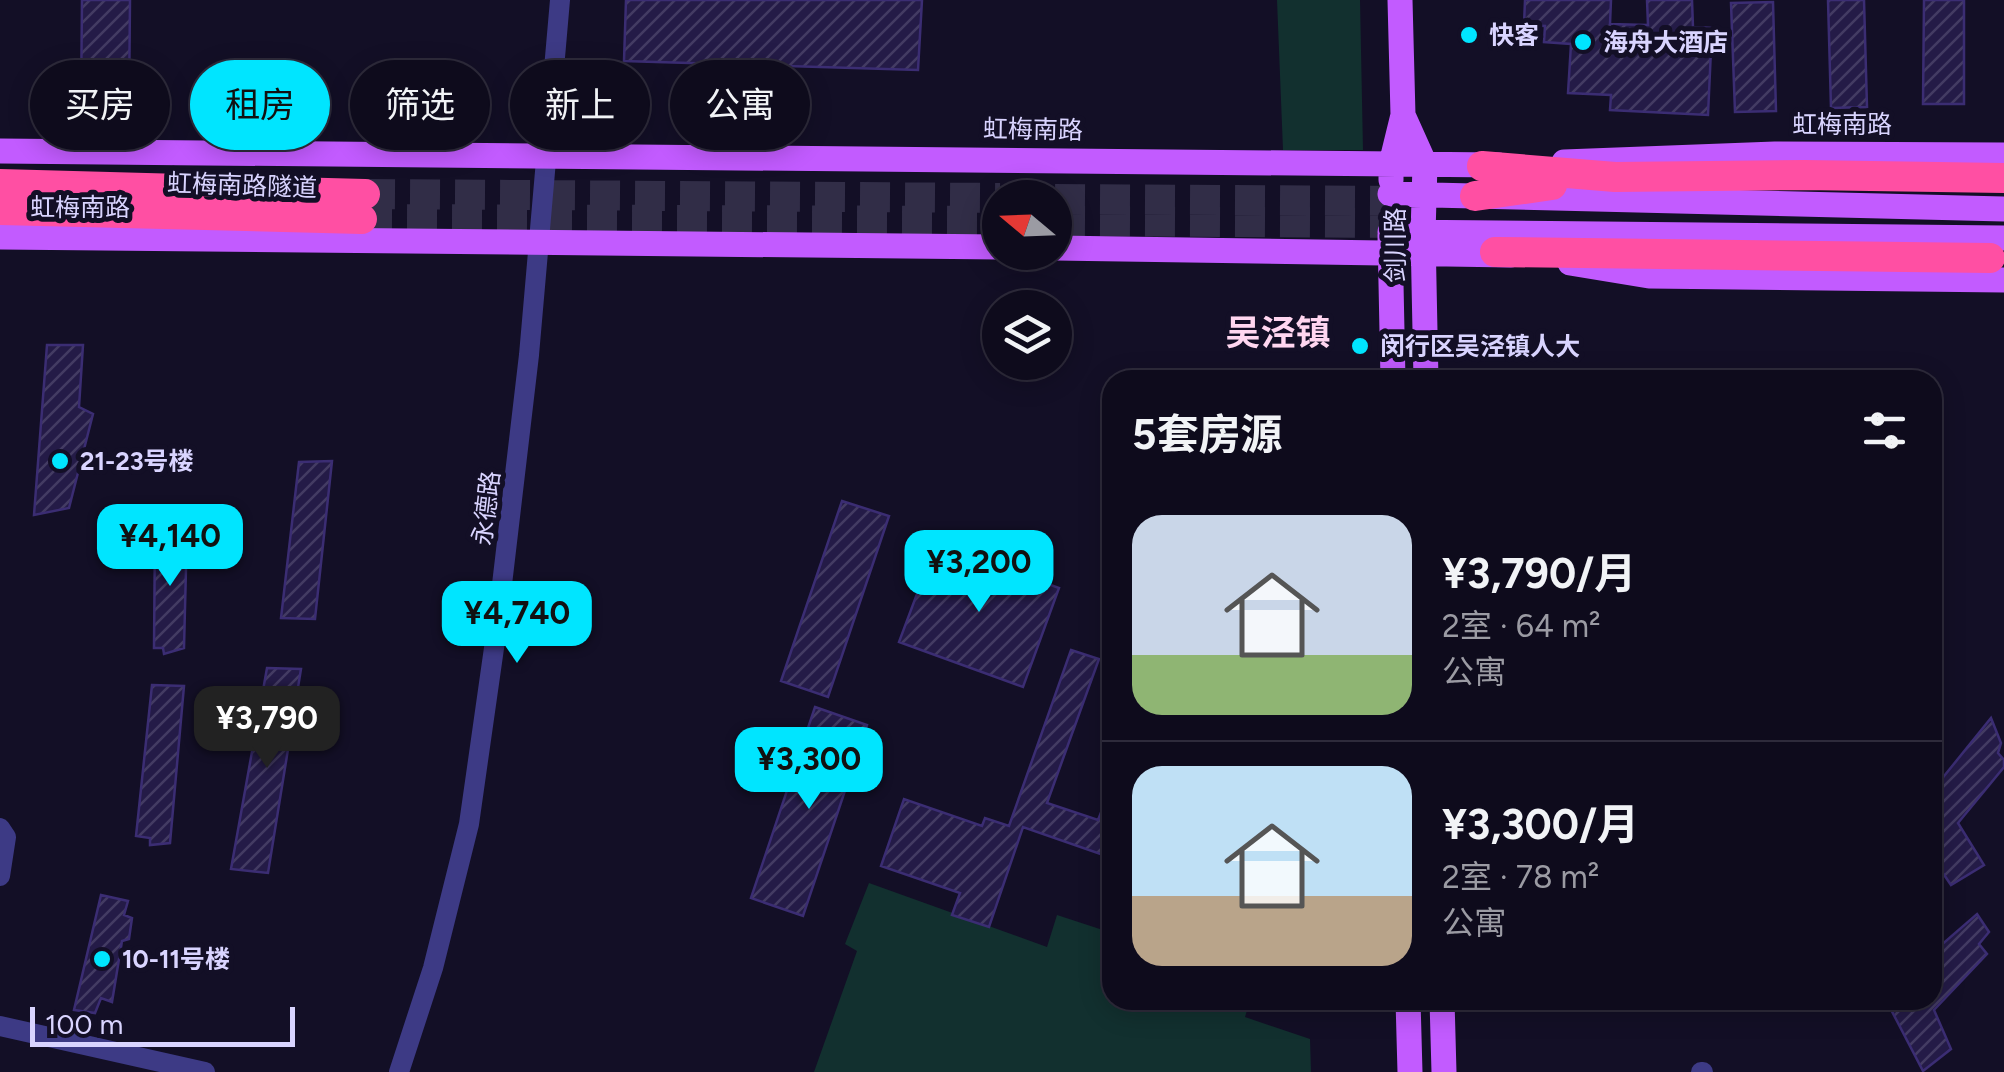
<!DOCTYPE html>
<html lang="zh">
<meta charset="utf-8">
<style>
:root{--surface:#0e0b1c;--page:#1c1929;--text:#f1f3f6;--muted:#9b9ba3;--line:#2e2b3b;--accent:#00e5ff}
body{margin:0;font-family:Figtree,"Noto Sans SC",sans-serif;background:var(--page);color:var(--text);height:100vh;display:flex;flex-direction:column;font-size:38px;white-space:nowrap}
*{box-sizing:border-box;margin:0}
p{font-size:32px;color:var(--muted)}
.icon{flex:none;width:55px;height:55px;fill:none;stroke:currentColor;stroke-width:2;stroke-linecap:round;stroke-linejoin:round}
.map{position:relative;flex:1;overflow:hidden}
.panel{position:absolute;left:1102px;top:370px;width:840px;height:640px;display:flex;flex-direction:column;background:var(--surface);border-radius:30px;box-shadow:0 5px 25px #0003,0 0 0 2px var(--line)}
.panel>*{flex:none}
.top-card{position:absolute;left:30px;top:60px;width:922px;height:90px;display:flex;gap:20px}
.needle{width:65px;rotate:289deg}
.tools{position:absolute;left:982px;top:180px;display:grid;gap:20px}
.tools a{display:grid;place-items:center;width:90px;height:90px;border-radius:50%;background:var(--surface);box-shadow:0 5px 25px #0003,0 0 0 2px var(--line);font-size:50px}
.scale{position:absolute;left:30px;bottom:25px;width:265px;box-sizing:border-box;padding-left:10px;border:5px solid #d9d4ff;border-top:0;font-size:28px;line-height:35px;white-space:nowrap;color:#d9d4ff;-webkit-text-stroke:8px #130f26;paint-order:stroke}
.price{position:absolute;translate:-50% -85px;padding:0 22px;border-radius:20px;background:var(--accent);color:#111;font-size:32px;line-height:65px;filter:drop-shadow(0 2px 5px #0008)}
.price::after{content:'';position:absolute;left:50%;top:60px;width:30px;height:22px;margin-left:-15px;background:inherit;clip-path:polygon(0 0,100% 0,50% 100%)}
.price.current{background:#222;color:#fff}
ul{padding:0;list-style:none}
li{display:flex;align-items:center;gap:30px;height:250px;padding:0 30px}
li+li{border-top:2px solid var(--line)}
li span{display:grid;place-items:center;flex:none;width:280px;height:200px;border-radius:30px;color:#555}
li>.icon{margin-inline-start:auto}
span .icon{width:120px;height:120px;fill:#fffc;stroke-width:1}
li b{font-size:42px}
h2{display:flex;justify-content:space-between;align-items:center;height:120px;padding:0 30px;font-size:42px}
.chip{padding:0 35px;border-radius:45px;background:var(--surface);box-shadow:0 5px 25px #0003,0 0 0 2px var(--line);font-size:35px;line-height:90px}
.chip.current{background:var(--accent);color:#111}
.map>svg:first-child{display:block}
.green{fill:#12302f}
.building{fill:url(#building-hatch);stroke:#3b2d73;stroke-width:2.5}
.lines{fill:none;stroke-linecap:round;stroke-linejoin:round}
.highway-tunnel{stroke:#312d47;stroke-width:30;stroke-dasharray:30 15;stroke-linecap:butt}
.minor{stroke:#3d3a85;stroke-width:20}
.major{stroke:#c25bff;stroke-width:25}
.highway{stroke:#ff4fa3;stroke-width:30}
.poi-dot{fill:#00e5ff;stroke:#130f26;stroke-width:4}
.labels{text-anchor:middle;stroke-width:10;stroke-linejoin:round;paint-order:stroke}
.poi-label{font-size:25px;font-weight:bold;fill:#d9d4ff;stroke:#130f26;text-anchor:start}
.street-label{font-size:25px;fill:#d9d4ff;stroke:#130f26}
.district-label{font-size:35px;font-weight:bold;fill:#ffd6f0;stroke:#130f26}
</style>
<div class="map">
<svg width="2004" height="1072" viewBox="0 0 2004 1072">
<defs>
<pattern id="building-hatch" width="6" height="6" patternUnits="userSpaceOnUse" patternTransform="scale(2.5)"><rect width="6" height="6" fill="#241b47"/><path d="M-1 1l2-2M0 6l6-6M5 7l2-2" fill="none" stroke="#433b63"/></pattern>
</defs>
<rect width="100%" height="100%" fill="#130f26"/>
<path class="green" d="M1277,0h83l3,150h-80z
M869,883l178,64 10,-32 55,18v67h138l-5,17 65,22 1,33h-497l43,-121 -12,-7z"/>
<path class="building" d="M82,0h48l-1,106 -48,-1z
M626,0h296l-4,70 -294,-9z
M1525,0h86l-1,24 38,1 -1,-25h45l1,27 19,1 -4,87 -98,-5 1,-15 -43,-2 3,-49 -27,-2 1,-16 -21,-1z
M1828,0h36l3,107 -36,1z
M1924,0h40v104h-41z
M1773,2l3,109 -41,1 -4,-109z
M47,345h36l-4,62 14,7 -24,94 -35,7z
M332,461l-17,158 -34,-1 18,-156z
M842,501l47,15 -61,181 -47,-16z
M155,529h32l-3,119 -20,6 -1,-6h-9z
M936,543l123,45 -36,99 -124,-45z
M1071,650l28,9 -52,144 51,17 14,-35v73l-89,-31 -34,100 -37,-12 8,-22 -79,-27 23,-67 78,27 3,-8 24,8z
M267,668l34,1 -33,204 -37,-4z
M152,685l32,1 -14,157 -20,2v-7l-14,-2z
M815,707l52,18 -64,191 -52,-18z
M1991,718l10,25 -3,10 6,7v7l-46,56 26,42 -33,20 -19,-28v-66z
M101,895l27,6 -4,14 8,3 -3,21 -7,2 -10,61 -11,-4 -6,15 -21,-3z
M1977,914l12,18 -10,12 8,10 -53,56 17,39 -28,22 -37,-71h46v-47z"/>
<g class="lines">
<path class="highway-tunnel" d="M365,194l635,4
M1055,199l366,2
M362,219l638,2
M1055,221l367,2"/>
<path class="minor" d="M0,828l6,9 -6,39
M0,1026l205,46
M399,1072l34,-104 36,-144 28,-197 32,-272 31,-355
M1701,1072h2"/>
<path class="major" d="M1403,115l22,49 -2,70 3,146
M0,151l1499,14
M1564,162l211,-8 229,1
M1391,180v-16l12,-49 -3,-115
M1390,194l614,15
M1390,232l614,6
M1390,235l3,145
M0,237l1000,10
M1055,248l456,7
M1570,263l79,13 355,4
M1408,1000l2,72
M1442,1000l2,72"/>
<path class="highway" d="M1482,166l133,11 189,-2 200,3
M0,184l365,10
M1475,196l77,-11
M0,210l362,9
M1495,252l495,6"/>
</g>
<g class="poi-dot">
<circle cx="1469" cy="35" r="10"/>
<circle cx="1583" cy="42" r="10"/>
<circle cx="1360" cy="346" r="10"/>
<circle cx="60" cy="461" r="10"/>
<circle cx="102" cy="959" r="10"/>
</g>
<g class="labels">
<g class="poi-label">
<text x="1489" y="44">快客</text>
<text x="1603" y="51">海舟大酒店</text>
<text x="1380" y="355">闵行区吴泾镇人大</text>
<text x="80" y="470">21-23号楼</text>
<text x="122" y="968">10-11号楼</text>
</g>
<g class="street-label">
<text x="1842" y="133">虹梅南路</text>
<text transform="translate(1033 129) rotate(1)" y="9">虹梅南路</text>
<text transform="translate(242 185) rotate(2)" y="9">虹梅南路隧道</text>
<text x="80" y="216">虹梅南路</text>
<text transform="translate(1395 245) rotate(-90)" y="9">剑川路</text>
<text transform="translate(486 508) rotate(-83)" y="9">永德路</text>
</g>
<g class="district-label">
<text x="1278" y="345">吴泾镇</text>
</g>
</g>
</svg>
<div class="tools">
<a><svg class="needle" viewBox="-14 -14 28 28"><path d="M0-13l5 13h-10z" fill="#e53935"/><path d="M0 13l5-13h-10z" fill="#9b9ba3"/></svg></a>
<a><svg class="icon" aria-label="layers" viewBox="0 0 24 24"><path d="M12 4l9 5-9 5-9-5zM3 14l9 5 9-5"/></svg></a>
</div>
<div class="scale">100 m</div>
<b class="price" style="left:170px;top:589px">¥4,140</b>
<b class="price" style="left:979px;top:615px">¥3,200</b>
<b class="price" style="left:517px;top:666px">¥4,740</b>
<b class="price current" style="left:267px;top:771px">¥3,790</b>
<b class="price" style="left:809px;top:812px">¥3,300</b>
<div class="top-card">
<a class="chip">买房</a>
<a class="chip current">租房</a>
<a class="chip">筛选</a>
<a class="chip">新上</a>
<a class="chip">公寓</a>
</div>
<section class="panel">
<h2>5套房源<svg class="icon" aria-label="filters" viewBox="0 0 24 24"><path d="M4 7h16M4 17h16"/><circle cx="9" cy="7" r="2"/><circle cx="15" cy="17" r="2"/></svg></h2>
<ul>
<li><span style="background:linear-gradient(#c9d6e8 70%,#8fb573 0)"><svg class="icon" aria-label="home" viewBox="0 0 24 24"><path d="M3 11l9-7 9 7M6 9v11h12V9"/></svg></span><div><b>¥3,790/月</b><p>2室 · 64 m²</p><p>公寓</p></div></li>
<li><span style="background:linear-gradient(#bfe0f5 65%,#b9a48a 0)"><svg class="icon" aria-label="home" viewBox="0 0 24 24"><path d="M3 11l9-7 9 7M6 9v11h12V9"/></svg></span><div><b>¥3,300/月</b><p>2室 · 78 m²</p><p>公寓</p></div></li>
</ul>
</section>
</div>
